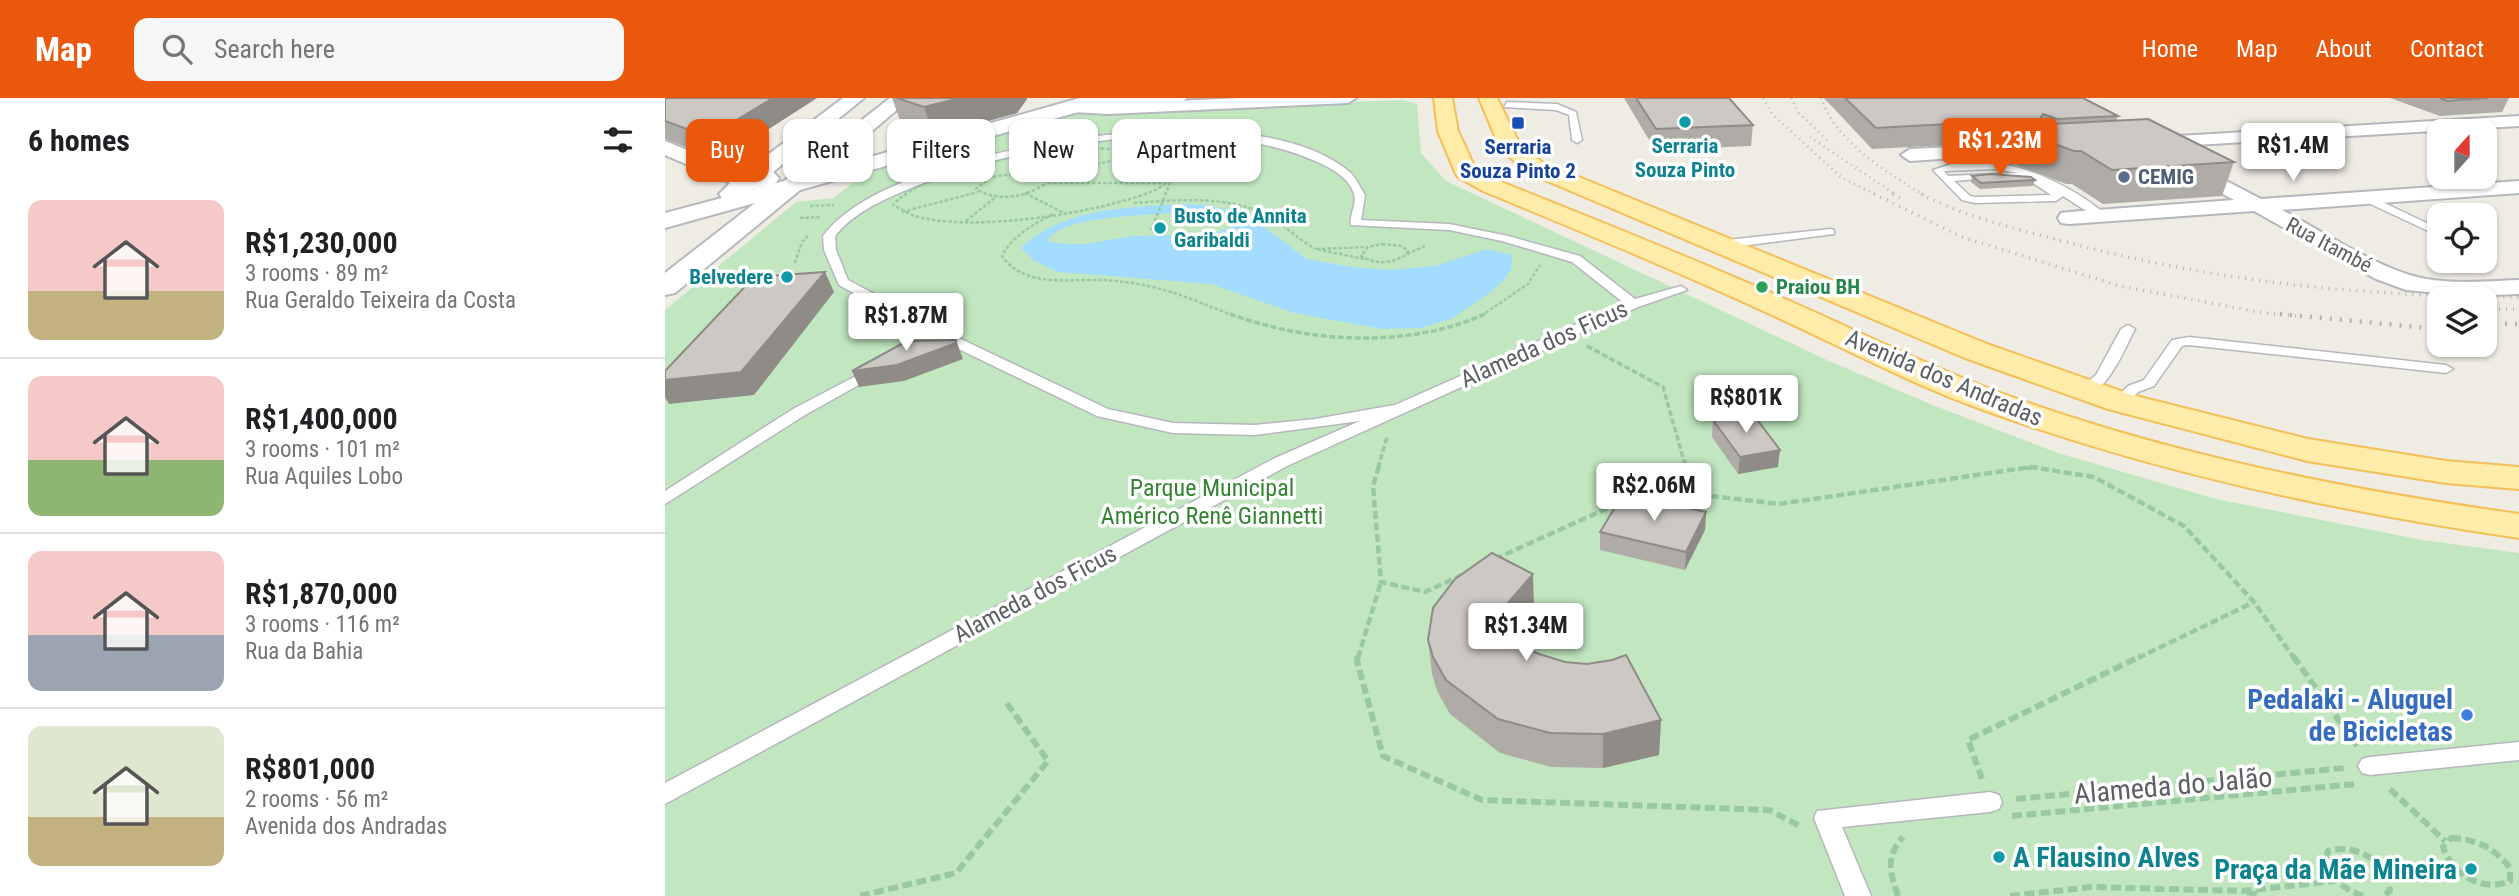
<!DOCTYPE html>
<meta charset="utf-8">
<style>
:root{--surface:#fff;--page:#f6f6f6;--text:#202124;--muted:#757577;--line:#e0e0e0;--accent:#ea580c}
body{margin:0;font-family:"Roboto Condensed",sans-serif;background:var(--page);color:var(--text);height:100vh;display:flex;flex-direction:column;font-size:26px;white-space:nowrap}
*{box-sizing:border-box;margin:0}
p{font-size:23px;color:var(--muted)}
.icon{flex:none;width:38px;height:38px;fill:none;stroke:currentColor;stroke-width:2;stroke-linecap:round;stroke-linejoin:round}
.map{position:relative;flex:1;overflow:hidden}
.side{display:flex;flex-direction:column;background:var(--surface);width:665px}
.side>*{flex:none}
.banner{position:absolute;left:21px;top:21px;width:665px;height:63px;display:flex;gap:14px}
.needle{width:46px;rotate:21deg}
.tools{position:absolute;left:1762px;top:21px;display:grid;gap:14px}
.tools a{display:grid;place-items:center;width:70px;height:70px;border-radius:14px;background:var(--surface);box-shadow:0 2px 5px #0004;font-size:35px}
.price{position:absolute;translate:-50% -60px;padding:0 16px;border-radius:7px;background:#fff;color:#222;font-size:23px;line-height:46px;filter:drop-shadow(0 2px 4px #0008)}
.price::after{content:'';position:absolute;left:50%;top:42px;width:21px;height:16px;margin-left:-10px;background:inherit;clip-path:polygon(0 0,100% 0,50% 100%)}
.price.selected{background:var(--accent);color:#fff}
ul{padding:0;list-style:none}
li{display:flex;align-items:center;gap:21px;height:175px;padding:0 28px}
li+li{border-top:2px solid var(--line)}
li span{display:grid;place-items:center;flex:none;width:196px;height:140px;border-radius:14px;color:#555}
li>.icon{margin-inline-start:auto}
span .icon{width:84px;height:84px;fill:#fffc;stroke-width:1}
li b{font-size:30px}
h2{display:flex;justify-content:space-between;align-items:center;height:84px;padding:0 28px;font-size:30px}
.pill{padding:0 24px;border-radius:14px;background:var(--surface);box-shadow:0 2px 5px #0004;font-size:24px;line-height:63px}
.pill.selected{background:var(--accent);color:#fff}
header{display:flex;align-items:center;gap:42px;box-sizing:border-box;height:98px;padding:0 35px;background:var(--accent);color:#fff}
header strong{font-size:33px}
nav{display:flex;gap:38px;margin-inline-start:auto;font-size:24px}
.search{width:490px;height:63px;background:var(--page);display:flex;align-items:center;gap:18px;box-sizing:border-box;padding:0 24px;border-radius:14px;color:var(--muted);font-size:26px}
main{display:flex;flex:1;min-height:0}
.map>svg:first-child{display:block}
.green{fill:#c2e7c0}
.water{fill:#a3dcff;fill-rule:evenodd}
.lines{fill:none;stroke-linecap:round;stroke-linejoin:round}
.lane-casing{stroke:#b4b7bb;stroke-width:3}
.street-casing{stroke:#b4b7bb;stroke-width:4}
.secondary-casing{stroke:#b5b9be;stroke-width:4}
.primary-casing{stroke:#f3bf58;stroke-width:4}
.path-far3{stroke:#99c8a4;stroke-width:2.5;stroke-dasharray:3.5 2;stroke-linecap:butt}
.path-far2{stroke:#99c8a4;stroke-width:3.5;stroke-dasharray:6 2.5;stroke-linecap:butt}
.path-far1{stroke:#99c8a4;stroke-width:4.5;stroke-dasharray:8 3.5;stroke-linecap:butt}
.path{stroke:#99c8a4;stroke-width:6;stroke-dasharray:10 4.5;stroke-linecap:butt}
.lane{fill:#fff;fill-rule:evenodd}
.street{fill:#fff;fill-rule:evenodd}
.secondary{fill:#fff;fill-rule:evenodd}
.primary{fill:#ffeca8;fill-rule:evenodd}
.rail-far2{stroke:#b3b4b5;stroke-width:2.5;stroke-dasharray:1 4.5;stroke-linecap:butt}
.rail-far1{stroke:#b3b4b5;stroke-width:3.5;stroke-dasharray:1 6;stroke-linecap:butt}
.rail{stroke:#b3b4b5;stroke-width:4.5;stroke-dasharray:2 8;stroke-linecap:butt}
.wall{fill:#afaca8}
.shaded-wall{fill:#8f8c88}
.building{fill:#ccc8c3;stroke:#8f8c88;stroke-width:2}
.culture-dot{fill:#0f9aa8;stroke:#fff;stroke-width:2.5}
.transit-dot{fill:#1a4fb4;stroke:#fff;stroke-width:2.5}
.service-dot{fill:#5c6f8a;stroke:#fff;stroke-width:2.5}
.leisure-dot{fill:#2e9e5b;stroke:#fff;stroke-width:2.5}
.shop-dot{fill:#3f7fe0;stroke:#fff;stroke-width:2.5}
.labels{text-anchor:middle;stroke-width:7;stroke-linejoin:round;paint-order:stroke}
.far-culture-label{font-size:21px;font-weight:bold;fill:#0d838f;stroke:#fff}
.far-transit-label{font-size:21px;font-weight:bold;fill:#164399;stroke:#fff}
.far-service-label{font-size:21px;font-weight:bold;fill:#4e5e75;stroke:#fff;text-anchor:start}
.far-street-label{font-size:21px;fill:#5c6065;stroke:#fff}
.far-leisure-label{font-size:21px;font-weight:bold;fill:#27864d;stroke:#fff;text-anchor:start}
.street-label{font-size:24px;fill:#5c6065;stroke:#fff}
.park-label{font-size:24px;fill:#348433;stroke:#fff}
.near-shop-label{font-size:28px;font-weight:bold;fill:#366cbe;stroke:#fff;text-anchor:end}
.near-street-label{font-size:28px;fill:#5c6065;stroke:#fff}
.near-culture-label{font-size:28px;font-weight:bold;fill:#0d838f;stroke:#fff;text-anchor:start}
</style>
<header>
<strong>Map</strong>
<div class="search"><svg class="icon" aria-label="search" viewBox="0 0 24 24"><circle cx="10" cy="10" r="6"/><path d="M15 15l6 6"/></svg>Search here</div>
<nav><a>Home</a><a>Map</a><a>About</a><a>Contact</a></nav>
</header>
<main>
<section class="side">
<h2>6 homes<svg class="icon" aria-label="filters" viewBox="0 0 24 24"><path d="M4 7h16M4 17h16"/><circle cx="9" cy="7" r="2"/><circle cx="15" cy="17" r="2"/></svg></h2>
<ul>
<li><span style="background:linear-gradient(#f6c9c9 65%,#c2b280 0)"><svg class="icon" aria-label="home" viewBox="0 0 24 24"><path d="M3 11l9-7 9 7M6 9v11h12V9"/></svg></span><div><b>R$1,230,000</b><p>3 rooms · 89 m²</p><p>Rua Geraldo Teixeira da Costa</p></div></li>
<li><span style="background:linear-gradient(#f6c9c9 60%,#8fb573 0)"><svg class="icon" aria-label="home" viewBox="0 0 24 24"><path d="M3 11l9-7 9 7M6 9v11h12V9"/></svg></span><div><b>R$1,400,000</b><p>3 rooms · 101 m²</p><p>Rua Aquiles Lobo</p></div></li>
<li><span style="background:linear-gradient(#f6c9c9 60%,#9aa5b1 0)"><svg class="icon" aria-label="home" viewBox="0 0 24 24"><path d="M3 11l9-7 9 7M6 9v11h12V9"/></svg></span><div><b>R$1,870,000</b><p>3 rooms · 116 m²</p><p>Rua da Bahia</p></div></li>
<li><span style="background:linear-gradient(#dfe7d0 65%,#c2b280 0)"><svg class="icon" aria-label="home" viewBox="0 0 24 24"><path d="M3 11l9-7 9 7M6 9v11h12V9"/></svg></span><div><b>R$801,000</b><p>2 rooms · 56 m²</p><p>Avenida dos Andradas</p></div></li>
</ul>
</section>
<div class="map">
<svg width="1854" height="798" viewBox="0 0 1854 798">
<rect width="100%" height="100%" fill="#efece4"/>
<path class="green" d="M738,2l14,4 4,49 25,28 383,180 106,45 123,47 158,46 206,41 97,13v343h-1854v-586l131,-108 37,-4 32,-24 -17,-1 228,-61z"/>
<path class="water" d="M514,106l28,1 41,10 59,44 45,8 36,3 47,-4 52,-17 25,6 -1,14 -6,10 -14,13 -40,27 -31,9 -38,1 -88,-16 -83,-29 -153,-12 -25,-12 -12,-12c42,-40 103,-40 158,-44zM519,114l38,5 10,10 -20,7 -79,2 -48,8h-17l-21,-3c15,-27 107,-25 137,-29z"/>
<g class="lines">
<g class="lane-casing">
<path id="lane" d="M842,4l50,2 19,8 6,28 -5,3 -5,-3 -3,-25 -13,-5 -52,-3z
M485,33c62,-1 145,-1 196,38 9,6 13,17 19,26l-4,25 88,4 59,12 72,20 55,43 46,-13 6,4 -49,17 -351,159 -622,338v-21l610,-325 85,-37 -105,14 -82,-2 -76,-17 -163,-79 -95,-52 -15,-35 -1,-14c54,-72 242,-99 327,-105zM485,38c61,0 118,2 174,29 12,6 26,15 30,29 3,10 -5,22 -3,31l98,5 53,11 70,21 52,41 -229,102 -80,14 -60,6 -82,-2 -65,-14 -164,-78 -96,-51 -12,-30 -1,-14c19,-24 48,-36 76,-48 77,-31 156,-46 239,-52z
M1332,65c36,5 83,28 110,53l-10,2 -34,-22 -7,5 -81,2 -13,-3 -29,-30 19,-6zM1332,71l21,4 -70,3 -4,-5zM1325,80l40,3 21,14 -76,2 -5,-1 -16,-15z
M1699,99h8l67,32v7l-75,-35z
M1165,131l4,1v4l-116,15 -6,-4 6,-4z
M1463,227l7,4c-10,18 -29,70 -54,64l-3,-3 18,-15 25,-46z
M1524,239l257,28 7,4 -7,4 -257,-28 -7,1 -28,40 -16,6 -13,13h-10l-3,-3 16,-16 16,-6 28,-40z
M210,268l5,1 2,3 -2,3 -75,42 -140,89v-13l128,-82z
M1854,644v18l-149,15 -8,-2 -4,-7 4,-7 8,-2z
M1325,694l9,3 3,7 -3,7 -9,3 -148,15 29,69h-26l-31,-78 3,-7z"/>
</g>
<g class="street-casing">
<path id="street" d="M576,0h115l-8,5 -240,11 -35,-2 -8,-5 8,-5 35,2z
M1854,18v10l-375,22 -9,-5 9,-5z
M1327,47l7,2 2,4 -2,4 -89,6 -9,-6 9,-6z
M1521,62l75,39 258,-18v12l-237,17c38,20 94,57 135,67 32,8 69,4 102,3v14l-49,2 -64,-6 -30,-11 -122,-68 -185,13 -8,-1 -3,-5 3,-5 8,-1 165,-12 -55,-30 -3,-4z"/>
</g>
<g class="secondary-casing">
<path id="secondary" d="M178,0h21l-91,74 6,6 -3,5 -25,7 33,-9 106,-83h21l-84,71 253,-71h107l-9,6 -78,2 -300,84 -125,103 -10,2v-22l90,-70 -90,25v-15l57,-15 -3,-4 11,-11 -65,-28v-14l79,32z"/>
</g>
<g class="primary-casing">
<path id="primary" d="M769,0h18l6,33 17,37 24,13c99,40 198,79 295,122 68,30 134,63 204,89 168,62 344,97 521,122v24c-184,-27 -366,-66 -541,-130 -71,-26 -138,-62 -206,-93 -95,-44 -192,-84 -289,-124l-25,-14 -3,-5 -17,-41z
M814,0h18l23,47 22,17 445,182 145,51 176,44 138,22 73,6v22l-73,-6 -139,-22 -199,-52 -143,-51 -439,-186 -26,-24z"/>
</g>
<path class="path-far3" d="M403,48l83,6 20,9 4,15c-7,5 -14,12 -22,15 -54,22 -186,43 -241,24 -6,-3 -13,-7 -19,-10 31,-35 129,-51 175,-59z
M362,74l20,3 3,5c-20,17 -51,23 -74,9l15,-12z
M383,77l90,-20
M383,85h122l-19,47
M360,95l39,20
M469,105c43,-3 93,-8 133,12 18,10 31,25 49,34
M145,108l24,-1
M237,114l76,-20
M388,116c-20,11 -40,21 -51,42 22,32 67,23 101,24 17,1 33,3 49,7 29,6 55,19 83,29
M135,120l20,-1
M301,123l31,-25
M717,146l20,2 6,5 -1,3c-15,10 -30,11 -46,2l7,-9z
M742,156l20,-9
M699,161l-48,-10 51,-2
M130,165l7,-21 6,-6
M816,218l47,-32 12,-19"/>
<path class="path-far2" d="M565,216c79,29 177,35 255,0
M922,248l76,41 23,81
M713,370l9,-31
M1360,370h12"/>
<path class="path-far1" d="M714,368l-6,20 8,96 44,10 37,-17
M1021,368l8,28 85,10 252,-37 63,10 90,49 70,76 40,56
M964,400l5,-3 60,-1
M830,461l126,-57
M693,560l23,-76
M1473,560l116,-56"/>
<path class="path" d="M693,558l-1,5 26,95 99,44 287,10 31,16
M1628,558l64,90
M1317,681l-14,-39 173,-84
M1725,691l55,52
M1351,701l329,-31
M1347,718l344,-32
M1786,740c25,1 44,10 59,30v13c-28,12 -58,-7 -67,-34z
M1582,794l13,4
M195,798l96,-23 92,-112 -42,-59
M1233,798c-8,-23 -13,-39 5,-59
M1345,798l82,-9 151,4 92,-10
M1698,798c-18,-6 -30,-16 -39,-32l4,-13c29,-8 59,10 62,40l-8,5"/>
<use href="#lane" class="lane"/>
<use href="#street" class="street"/>
<use href="#secondary" class="secondary"/>
<use href="#primary" class="primary"/>
<path class="rail-far2" d="M1098,0l9,16 70,64 35,17
M1126,0l7,14 30,29
M1156,0c13,42 67,76 103,97
M1145,39l86,58"/>
<path class="rail-far1" d="M1209,96l88,43 158,49 144,27 35,3
M1228,96l7,4
M1256,96c44,23 93,34 141,47 150,40 301,56 457,56
M1820,211h34"/>
<path class="rail" d="M1615,216l159,15
M1820,225l34,1"/>
</g>
<path class="wall" d="M0,0h152l-97,62 -55,-21z
M227,0h135v1l-10,14 -83,23 -33,-13z
M959,0h105l24,27 -2,21 -96,4z
M1159,0h259l35,18 -2,5 118,41 -12,34 -119,8 -31,-20h-6l-54,-21 -15,-3 -53,2 4,-17 -76,4z
M1725,0h119l-7,14 -62,4z
M1307,78l63,4 -2,6 -53,3 -9,-7z
M1048,322l65,47 -40,7 -26,-37z
M1041,414l-1,18 -20,40 -85,-20v-18z
M869,509l-22,27 24,19 125,67 -2,35 -56,13 -52,-1 -51,-14 -50,-39 -13,-23 -5,-17 -4,-34z"/>
<path class="shaded-wall" d="M108,0h44l-97,62 -12,-23z
M295,0h67v1l-10,14 -83,23 -10,-29z
M160,174l9,20 -80,103 -85,9 -4,-7v-17z
M291,242l7,19 -59,22 -45,6 -7,-16z
M1115,352l-2,17 -40,7 2,-17z
M1041,414l-1,18 -20,40 1,-18z
M868,476l1,33 -24,31 -4,-15 1,-19z
M996,622l-2,35 -56,13v-34z"/>
<path class="building" d="M0,0h108l-65,39 -43,-16z
M232,0h63l-36,9z
M971,0h93l24,27 -97,4z
M1180,0h238l35,18 -61,3 -14,-5 -3,5 -164,9z
M1775,0h48l-41,3z
M1483,21l86,43 -122,8 -31,-19h-7l-55,-20 -15,-3 -53,1z
M1326,76l40,3 4,3 -54,3 -9,-7z
M160,174l-84,100 -76,8v-9l89,-94z
M291,242v3l-59,22 -45,6 55,-30z
M1088,316l27,36 -40,7 -27,-37z
M958,396l83,18 -20,40 -86,-20z
M827,455l41,21 -26,30 -1,19 6,11 24,19 29,9 22,2 25,-4 14,-5 35,65 -58,14 -53,-1 -52,-14 -52,-39 -13,-23 -5,-17 5,-32 22,-29z"/>
<g class="culture-dot">
<circle cx="1020" cy="24" r="7"/>
<circle cx="495" cy="130" r="7"/>
<circle cx="122" cy="179" r="7"/>
<circle cx="1334" cy="759" r="7"/>
<circle cx="1806" cy="771" r="7"/>
</g>
<rect class="transit-dot" x="846" y="18" width="14" height="14" rx="3.5"/>
<circle class="service-dot" cx="1459" cy="79" r="7"/>
<circle class="leisure-dot" cx="1097" cy="189" r="7"/>
<circle class="shop-dot" cx="1802" cy="617" r="7"/>
<g class="labels">
<g class="far-culture-label">
<text x="1020" y="55">Serraria<tspan x="1020" dy="24">Souza Pinto</tspan></text>
<text x="509" y="125" text-anchor="start">Busto de Annita<tspan x="509" dy="24">Garibaldi</tspan></text>
<text x="108" y="186" text-anchor="end">Belvedere</text>
</g>
<g class="far-transit-label">
<text x="853" y="56">Serraria<tspan x="853" dy="24">Souza Pinto 2</tspan></text>
</g>
<g class="far-service-label">
<text x="1473" y="86">CEMIG</text>
</g>
<g class="far-street-label">
<text transform="translate(1664 147) rotate(28)" y="7">Rua Itambé</text>
</g>
<g class="far-leisure-label">
<text x="1111" y="196">Praiou BH</text>
</g>
<g class="street-label">
<text transform="translate(879 246) rotate(-24)" y="8">Alameda dos Ficus</text>
<text transform="translate(1279 280) rotate(23)" y="8">Avenida dos Andradas</text>
<text transform="translate(370 496) rotate(-28)" y="8">Alameda dos Ficus</text>
</g>
<g class="park-label">
<text x="547" y="398">Parque Municipal<tspan x="547" dy="28">Américo Renê Giannetti</tspan></text>
</g>
<g class="near-shop-label">
<text x="1788" y="611">Pedalaki - Aluguel<tspan x="1788" dy="32">de Bicicletas</tspan></text>
</g>
<g class="near-street-label">
<text transform="translate(1508 687) rotate(-5)" y="10">Alameda do Jalão</text>
</g>
<g class="near-culture-label">
<text x="1348" y="769">A Flausino Alves</text>
<text x="1792" y="781" text-anchor="end">Praça da Mãe Mineira</text>
</g>
</g>
</svg>
<div class="tools">
<a><svg class="needle" viewBox="-14 -14 28 28"><path d="M0-13l5 13h-10z" fill="#e53935"/><path d="M0 13l5-13h-10z" fill="#757577"/></svg></a>
<a><svg class="icon" aria-label="locate" viewBox="0 0 24 24"><circle cx="12" cy="12" r="6"/><path d="M12 2v4M12 18v4M2 12h4M18 12h4"/></svg></a>
<a><svg class="icon" aria-label="layers" viewBox="0 0 24 24"><path d="M12 4l9 5-9 5-9-5zM3 14l9 5 9-5"/></svg></a>
</div>
<b class="price selected" style="left:1335px;top:80px">R$1.23M</b>
<b class="price" style="left:1628px;top:85px">R$1.4M</b>
<b class="price" style="left:241px;top:255px">R$1.87M</b>
<b class="price" style="left:1081px;top:337px">R$801K</b>
<b class="price" style="left:989px;top:425px">R$2.06M</b>
<b class="price" style="left:861px;top:565px">R$1.34M</b>
<div class="banner">
<a class="pill selected">Buy</a>
<a class="pill">Rent</a>
<a class="pill">Filters</a>
<a class="pill">New</a>
<a class="pill">Apartment</a>
</div>
</div>
</main>
